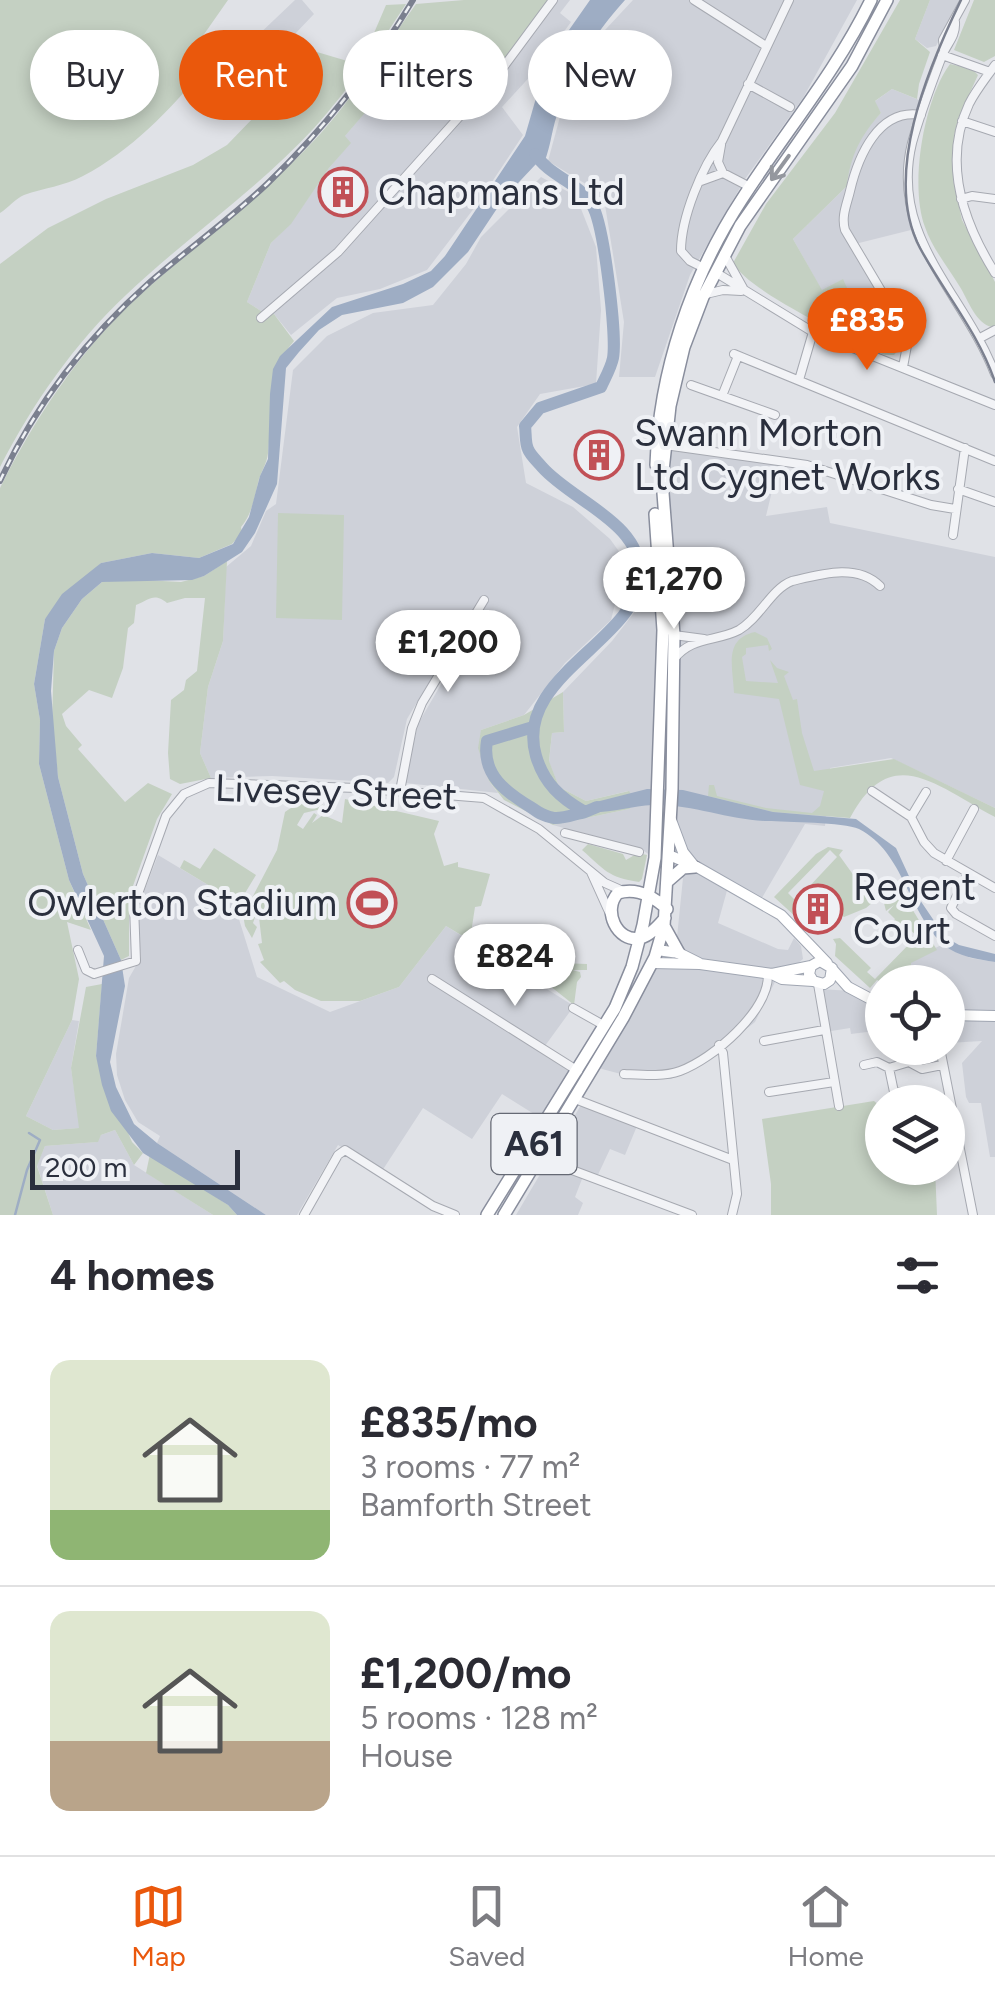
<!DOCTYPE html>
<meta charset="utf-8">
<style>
:root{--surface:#fff;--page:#f2f2f3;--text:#2b2b33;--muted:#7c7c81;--line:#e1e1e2;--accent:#ea580c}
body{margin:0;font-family:Figtree,sans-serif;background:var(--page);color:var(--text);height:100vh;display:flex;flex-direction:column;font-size:38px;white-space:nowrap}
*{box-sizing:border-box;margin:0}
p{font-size:32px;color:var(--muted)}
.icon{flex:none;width:55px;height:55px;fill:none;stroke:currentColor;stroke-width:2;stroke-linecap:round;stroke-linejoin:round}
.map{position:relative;height:1215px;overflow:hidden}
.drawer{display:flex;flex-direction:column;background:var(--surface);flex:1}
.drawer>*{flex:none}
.top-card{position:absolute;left:30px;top:30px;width:935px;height:90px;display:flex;gap:20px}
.buttons{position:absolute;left:865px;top:965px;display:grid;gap:20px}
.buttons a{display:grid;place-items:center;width:100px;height:100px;border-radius:50%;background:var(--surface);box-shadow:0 5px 15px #0003;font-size:50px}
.scale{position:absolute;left:30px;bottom:25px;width:210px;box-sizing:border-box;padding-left:10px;border:5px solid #2a2f3d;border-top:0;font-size:28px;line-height:35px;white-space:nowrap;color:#2a2f3d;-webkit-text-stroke:8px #eff1f5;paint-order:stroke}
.price{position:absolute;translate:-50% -85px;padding:0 22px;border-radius:35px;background:#fff;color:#222;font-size:32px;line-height:65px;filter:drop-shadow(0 2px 5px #0008)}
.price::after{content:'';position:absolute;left:50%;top:60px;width:30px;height:22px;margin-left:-15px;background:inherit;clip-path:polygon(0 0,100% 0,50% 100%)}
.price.current{background:var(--accent);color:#fff}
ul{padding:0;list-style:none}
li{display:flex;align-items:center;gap:30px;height:250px;padding:0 50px}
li+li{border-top:2px solid var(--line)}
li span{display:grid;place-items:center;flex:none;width:280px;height:200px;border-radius:20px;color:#555}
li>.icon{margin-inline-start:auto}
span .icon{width:120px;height:120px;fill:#fffc;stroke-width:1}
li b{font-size:42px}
h2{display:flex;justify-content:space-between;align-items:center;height:120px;padding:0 50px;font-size:42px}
.pill{padding:0 35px;border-radius:45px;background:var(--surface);box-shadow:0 5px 15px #0003;font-size:35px;line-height:90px}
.pill.current{background:var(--accent);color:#fff}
.tab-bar{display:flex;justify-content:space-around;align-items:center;height:140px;border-top:2px solid var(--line);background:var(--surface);font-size:28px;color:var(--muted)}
.tab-bar a{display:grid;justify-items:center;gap:5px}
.tab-bar .current{color:var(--accent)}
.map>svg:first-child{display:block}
.built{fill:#ced1d9}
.green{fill:#c4d0c2}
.water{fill:#9eadc4}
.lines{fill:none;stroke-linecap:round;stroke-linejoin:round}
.stream{stroke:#9eadc4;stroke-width:2.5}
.river{stroke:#9eadc4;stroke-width:12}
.minor-casing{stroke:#a6a9b1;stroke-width:10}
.major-casing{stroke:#a0a6b2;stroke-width:12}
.highway-casing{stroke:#898e9d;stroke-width:14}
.minor{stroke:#f2f3f6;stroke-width:8}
.major{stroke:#fff;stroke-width:10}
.highway{stroke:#fff;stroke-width:11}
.tram{stroke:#7b808f;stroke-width:2.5}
.rail-casing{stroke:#7b808f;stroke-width:6}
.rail{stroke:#eff1f5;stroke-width:2.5;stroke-dasharray:8;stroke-linecap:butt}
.oneway{stroke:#94979e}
.labels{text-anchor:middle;stroke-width:8;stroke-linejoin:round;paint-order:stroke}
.shield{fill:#eff1f5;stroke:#656974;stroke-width:2.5}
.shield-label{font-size:35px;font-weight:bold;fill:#2a2f3d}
.poi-label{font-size:38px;fill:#2a2f3d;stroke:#eff1f5;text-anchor:start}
.street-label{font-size:38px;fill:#2a2f3d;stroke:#eff1f5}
</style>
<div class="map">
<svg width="995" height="1215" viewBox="0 0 995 1215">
<rect width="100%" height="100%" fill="#e0e2e7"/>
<path class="built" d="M295,0h7l12,14 -42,44 -20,-17z
M548,0h22l-10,13 11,9 -35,48 -34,37 21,28 -45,68 -51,67 -47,19 -43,9 -46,37 -17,-21 -7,1 -20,-13 24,-59 20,-20 38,-55 21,-25 -6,-6 50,-59 19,16 86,-26z
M633,0h224l-54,98 -58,81 -55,96 -35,102h-36l5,-55 -19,-117 -16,-19 -41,-25 16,-59 28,-58z
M930,0h30l-24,46 -9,2 -12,-9z
M892,89l27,11 -14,71 -1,26 7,33 -60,15 50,88 -14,9 -38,-22 -9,-22 3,-18 -21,11 -29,-52 54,-53 2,-23 14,-31 18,-19 -7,-11z
M541,177l35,19 20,51 5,63 -5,74 -56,10 -23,33 9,56 47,24 37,32 16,22 -15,59 -46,43 -41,52 -43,15 8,51 9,12 -93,-10 13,-59 51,-88 -9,-5 -53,88 -13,58 -6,6 -116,-7 -61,2 -11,-25 8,-66 15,-46 3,-74 25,-21 15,-35 10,-7 17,-134 34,-34 46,-23 60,-8 33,-41 15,-27z
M663,441l116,21 -13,54 61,-9 3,16 165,34v251l-104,-50 -61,10 -5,58 -20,-2 -46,79 -31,-16 -10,36 60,26 10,1 6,-12 7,8 2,13 -6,5 -14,2 -28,56 -44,35 -40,22 -35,-1 -34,-9 -14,-9 68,-116 26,2 -5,-9 6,-59 -39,-27 -91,-26 76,-16 -1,-18 -42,10 -27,-14 -10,-25 3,-29 12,-1 -1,-40 49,-51 24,-31 31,-5z
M158,855l75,45 24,77 73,35 69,-25 47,-61 128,80 -32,44 30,23 -30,46 -40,-25 -30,45 -49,-31 -41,63 -44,-26 -41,70h-31l-109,-72 3,-7 -22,-14 -13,-22 -8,-25 -1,-21 13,-76 12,-21 -6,-41z
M943,944l27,14 25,4v195h-5l-9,-54h-12l-3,-6 -4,-34 20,-22 -34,2v-61h-41v-19z
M819,989l51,3 12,5v42l-7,-8 -24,3 -1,-6 -25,4z
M72,1020l7,1 -8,47 9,60 -27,2 -27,-14z
M581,1105l56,21 -12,29 -15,-6 -14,30 -12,-5 -9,23 8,6 -5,12h-62z
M115,1130l19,35 79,50h-160l-16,-50 8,-19 52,-4 4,-7z"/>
<path class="green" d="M0,0h228l-35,50 11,19c-34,41 -73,82 -121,107 -19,10 -39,12 -59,19 -8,3 -16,13 -24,18z
M464,0h84l-49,68 -27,27 -13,-13 -46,12 -19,-15 -49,57 6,7 -22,25 -38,56 -20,19 -24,59 20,13 7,-1 20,27c-29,33 -21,72 -26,112 -1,11 -8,20 -10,30 -4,16 -6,31 -17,44l1,6 -10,11 -33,14 -47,-5 -51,10 -56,56 -11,65 6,36 -1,44 30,116 22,50 -24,-8 12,57 -7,41 -46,96 27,14 26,-2 -8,-60 15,-81 16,-3 -6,72 36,86 11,11 -9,12 -19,-35 -14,5 -3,7 -53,4 -8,20 16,49h-53v-727c35,-70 80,-138 138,-191 55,-51 115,-94 167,-147 43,-43 76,-97 111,-146z
M900,0h30l-15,39 15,13 -11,32 -2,15 -25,-10 -17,12 6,12c-20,22 -31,43 -34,73l-54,53 29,51 21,-11 5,11 -7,9 8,21 38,22 14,-9 -2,16 -5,6h-9c-33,-15 -136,-63 -152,-92l33,-59 69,-91z
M974,0h21v56l-11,6 -30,-12z
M406,4c-27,42 -58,86 -91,123 -57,62 -128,110 -189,168 -52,49 -93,108 -126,172v-203l48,-36 58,-29 87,-34 34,-20 90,-93 37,11 17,-23 15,-35z
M950,64l22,5 6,6 -20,44 -4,17 -1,43 9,41 33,62v44l-3,1c-16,-3 -24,-27 -32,-40 -12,-20 -28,-39 -35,-60 -16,-42 -1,-128 25,-163z
M278,513l66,2 -2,105 -66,-2z
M227,561l-4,80 -15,46 -8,66 11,25 -31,6 -10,-5 -2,-26 3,-53 13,-10 2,-10 11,-9 8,-73h-20l-18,5c-13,-11 -18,-3 -31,2l-2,18 -6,5 -5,40 -11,30 -23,-8 -27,24 4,12 16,19 -4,4 47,53 23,-19 24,11 -15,25 -28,78v59l-8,4 -38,-86 -25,-97 -6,-53 2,-73 8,-23 20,-29 20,-17 23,-3 56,3 23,-6z
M755,632l12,6 5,11 -3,2 -1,-6 -22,3v6l-4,3 4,24 32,2 -8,-23 7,8 12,4 -5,4 9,24 4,-1 5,34 12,38 80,-12 101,49v9c-60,-32 -104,-76 -145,1l-77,-6 -65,-16 1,-11h5l3,11 49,12 46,5 8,-7 4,-15 -24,-6 -21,-86 -45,-6c-1,-26 -11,-54 21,-61z
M563,692l1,40 -12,1 -3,28 10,26 27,14 43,-10 7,11 -7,7 -76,16 -49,-25 -15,-19 -11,-33 3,-18 43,-15z
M345,799l94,22 -5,13 10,32 14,-4v5l32,7 -9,32 -6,1 -4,26 -10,2 -15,-9 -47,61 -39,14h-39l-26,-11 -11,-9 -4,2 -20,-21 4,-2 -6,-16 4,-1 -4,-34 -5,14 4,4 -5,11 -7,-12 -2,-11 34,-65 8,-38c17,-12 34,-14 49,1l-17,-3 -13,3 -7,12 6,4 11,-16 3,2 -5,8 11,-8 19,8z
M588,844l35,10 3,6 12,-7 9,2 -5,24 -3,3c-32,-5 -34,-12 -57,-32z
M828,847l15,3 -4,5 28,39h9l2,4 -12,10 -22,9 -5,-4 -5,5 -28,-28 31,-33 -7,-7 -42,43 7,7 4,-3 27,27 -2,5 -16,-1 -34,-31 42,-43z
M214,848l42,27 -17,28 -1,13 -5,-16 -53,-32 4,-8 16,9z
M900,889l37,61 -26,13 -1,19h-28v15l-6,-2 5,-13 -4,-2 -7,8 -35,-32 1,-12 -3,-5 7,-1 31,30 -4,4 8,7 42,-43 -9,-8 -8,8 -7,-14 2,-3 -7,-7 6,-7 -8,6 -3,-12z
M561,963l26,1v6h-15l8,2 1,5 -4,5 -3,23 -39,-31 -4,6 -13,-9 4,-4 14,4 17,11z
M874,1101l8,7v60h53l2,47h-166v-31l-9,-65z
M150,1154l78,51 9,10h-24l-67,-42z"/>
<path class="water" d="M590,0h35c-31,34 -54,71 -68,115 -6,17 -7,39 -16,53l-5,-4 -32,34 -36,54 -35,35 -30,16 -61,12 -23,15 -20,22 -13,16 -9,116 -22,49 -13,19 -38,24 -12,4 -90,2 -20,17 -20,29 -8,23 -3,40 7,86 25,97 38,86 4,26 -15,76 6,25 18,37 23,19 109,72h-29l-9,-10 -85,-52 -32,-42 -9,-26 -6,-29 8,-100 -35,-76 -30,-116 1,-44 -6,-36 11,-65 17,-25 39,-31 51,-10 47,5 34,-14 16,-27 11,-41 8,-17 2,-65 3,-25 7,-13 52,-49 71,-23 28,-13 14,-15 80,-120 18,-62 19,-34z
M647,789l36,1 90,22 83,7 40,29 24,52 25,37 14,8 36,9v8c-17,-3 -37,-5 -51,-17 -36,-32 -40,-93 -85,-116 -16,-7 -72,-7 -92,-8 -38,-1 -75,-17 -114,-16 -23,1 -44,9 -68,7l7,-9z"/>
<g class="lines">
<path class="stream" d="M15,1215l12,-45 13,-30 -11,-7"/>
<path class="river" d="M535,154c15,23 44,28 57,51 12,19 25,131 21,153 -2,10 -8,20 -12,29l-61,21 -15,18c1,6 0,17 3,23 2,6 10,13 14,18 31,35 101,56 98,110 -4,64 -127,100 -104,179 8,27 24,42 49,56l12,-5
M533,727l-46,14c-6,34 20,52 45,67 7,5 13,9 22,10 9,1 21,-4 31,-6"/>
<g class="minor-casing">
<path id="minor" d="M694,0l72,46
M955,22c1,15 -8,21 -13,34 -11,29 -22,58 -30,87 -23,94 52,150 83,231
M944,49l-1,-9 22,-40
M942,55l48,17
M995,65c-9,13 -19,25 -26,39 -27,58 -6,118 26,169
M748,84l42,23
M962,121l33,11
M721,145l-3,17 5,11
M701,181l22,-8 27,14
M961,199l11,-3 23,3
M724,254l19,34
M704,268l-14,-7 -9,-10c0,-33 21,-85 41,-110l67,-141
M715,272l98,60 182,73
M706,294l17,-4 18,1
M261,318l77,-66 164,-183 51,-69
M980,338l15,-8
M734,354l261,107
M903,367l5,-27 -3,-9 -60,-101c-4,-14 2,-26 5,-39 8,-34 28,-83 71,-76
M799,380l14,-48
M691,385l84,30
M722,396l16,-40
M665,445l142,20 124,40 24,4
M958,489l37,13
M953,535l12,-87
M674,635l30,4
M674,659c18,-23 42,-17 65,-29 21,-12 32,-41 53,-49 29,-7 65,-18 88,5
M400,791l12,-63 10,-25 62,-103
M872,791l39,26 13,25 10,11 61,35
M911,817l15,-25
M565,833l74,19
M946,861l28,-52
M591,872l19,42
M968,873l-17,35 5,6 39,22
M78,950l8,20 8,4 42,-13 -2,-56 32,-89 18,-22 25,-11 148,5 127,10 55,31 66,54 18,8
M432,979l146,92
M818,984l21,122
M573,1008l32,18
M764,1041l60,-11
M719,1045l4,8 14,141 -5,21
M940,1048l33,167
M864,1065l13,-3 12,6 20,-6 13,7 20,-4
M889,1068l5,24 16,1
M624,1074c19,1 39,3 56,-3 33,-12 89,-60 88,-97
M769,1092l65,-10
M575,1099l158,61
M540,1158l152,57
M304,1215l34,-60 7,-5 88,56 22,9"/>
</g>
<g class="major-casing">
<path id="major" d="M671,820l12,32 12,15
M669,855l28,12 84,48 46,48
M657,950l22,3 20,10
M652,963l48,1 72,10 10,5 31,2
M832,969l16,18 34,18
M772,974l39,-8 9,-5 12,7 -2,12 -6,4 -11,-3 -4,-7 2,-8
M948,1015l47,1"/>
</g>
<g class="highway-casing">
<path id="highway" d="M656,465c3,-93 35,-188 86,-266 43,-67 94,-127 129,-199
M668,881l15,-13 12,-1
M665,918c-6,7 -15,18 -25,20 -23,5 -38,-28 -22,-45 19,-6 35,3 49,16
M664,926l15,27
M487,1215l128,-207 17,-41 11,-42 12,-67 8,-228 -8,-116
M504,1215l119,-197 32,-61 9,-31 8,-137 2,-154 -12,-155 8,-74 14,-59 19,-50 37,-71 112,-160 35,-66"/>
</g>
<use href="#minor" class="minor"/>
<use href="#major" class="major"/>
<use href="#highway" class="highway"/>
<path class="tram" d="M961,0c-33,68 -79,176 -41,248 25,46 58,84 75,134"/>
<g class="rail-casing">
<path id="rail" d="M0,481c35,-76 88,-144 150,-199 38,-33 80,-63 117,-98 56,-54 106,-117 146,-184"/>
</g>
<use href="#rail" class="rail"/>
</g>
<defs><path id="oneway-shaft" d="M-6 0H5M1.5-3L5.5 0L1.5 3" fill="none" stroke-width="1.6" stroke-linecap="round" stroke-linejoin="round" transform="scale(2.5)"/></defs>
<use class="oneway" href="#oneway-shaft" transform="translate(780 168) rotate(126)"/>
<defs>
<g id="building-ring" transform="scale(2.5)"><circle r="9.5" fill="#eff1f5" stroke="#c15056" stroke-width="1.5"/><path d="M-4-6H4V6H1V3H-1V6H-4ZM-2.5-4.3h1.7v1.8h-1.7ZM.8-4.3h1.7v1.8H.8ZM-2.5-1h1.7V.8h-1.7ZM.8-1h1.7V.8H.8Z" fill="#c15056"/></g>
<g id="stadium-ring" transform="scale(2.5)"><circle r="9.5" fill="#eff1f5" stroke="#c15056" stroke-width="1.5"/><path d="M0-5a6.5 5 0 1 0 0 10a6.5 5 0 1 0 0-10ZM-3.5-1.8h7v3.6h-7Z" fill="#c15056"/></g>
</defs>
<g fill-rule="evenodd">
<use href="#building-ring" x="343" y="192"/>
<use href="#building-ring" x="599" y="455"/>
<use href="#stadium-ring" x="372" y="903"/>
<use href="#building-ring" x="818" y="909"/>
</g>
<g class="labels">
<rect class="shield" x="491.5" y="1114" width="85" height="60" rx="8"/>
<g class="shield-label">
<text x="534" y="1156">A61</text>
</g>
<g class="poi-label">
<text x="378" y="205">Chapmans Ltd</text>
<text x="634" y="446">Swann Morton<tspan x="634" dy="44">Ltd Cygnet Works</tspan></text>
<text x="853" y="900">Regent<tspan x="853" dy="44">Court</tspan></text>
<text x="337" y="916" text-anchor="end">Owlerton Stadium</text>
</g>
<g class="street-label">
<text transform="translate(336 792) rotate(2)" y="13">Livesey Street</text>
</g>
</g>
</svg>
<div class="buttons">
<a><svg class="icon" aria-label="locate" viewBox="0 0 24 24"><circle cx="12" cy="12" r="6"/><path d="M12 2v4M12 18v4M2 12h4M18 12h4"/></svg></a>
<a><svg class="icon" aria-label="layers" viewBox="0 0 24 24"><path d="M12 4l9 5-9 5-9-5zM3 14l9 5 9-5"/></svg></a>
</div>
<div class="scale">200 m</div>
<b class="price current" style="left:867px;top:373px">£835</b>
<b class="price" style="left:674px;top:632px">£1,270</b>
<b class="price" style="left:448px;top:695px">£1,200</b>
<b class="price" style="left:515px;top:1009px">£824</b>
<div class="top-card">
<a class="pill">Buy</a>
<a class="pill current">Rent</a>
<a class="pill">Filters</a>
<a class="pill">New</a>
</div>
</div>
<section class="drawer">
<h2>4 homes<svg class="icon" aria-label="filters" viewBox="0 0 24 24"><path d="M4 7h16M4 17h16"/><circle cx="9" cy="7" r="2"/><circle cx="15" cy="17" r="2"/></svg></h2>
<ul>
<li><span style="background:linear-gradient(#dfe7d0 75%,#8fb573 0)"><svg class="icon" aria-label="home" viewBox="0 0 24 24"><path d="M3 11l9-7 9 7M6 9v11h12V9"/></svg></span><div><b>£835/mo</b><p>3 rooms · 77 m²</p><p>Bamforth Street</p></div></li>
<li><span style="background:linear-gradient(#dfe7d0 65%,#b9a48a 0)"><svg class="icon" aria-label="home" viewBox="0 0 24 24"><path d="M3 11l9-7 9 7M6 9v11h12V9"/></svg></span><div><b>£1,200/mo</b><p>5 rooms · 128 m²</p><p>House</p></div></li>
</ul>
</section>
<nav class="tab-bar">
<a class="current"><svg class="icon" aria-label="map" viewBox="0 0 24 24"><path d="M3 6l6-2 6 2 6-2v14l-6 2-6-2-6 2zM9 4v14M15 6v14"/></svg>Map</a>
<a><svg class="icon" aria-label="saved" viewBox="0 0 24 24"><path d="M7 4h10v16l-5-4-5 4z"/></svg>Saved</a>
<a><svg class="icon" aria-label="home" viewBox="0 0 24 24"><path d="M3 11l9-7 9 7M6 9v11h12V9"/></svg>Home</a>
</nav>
